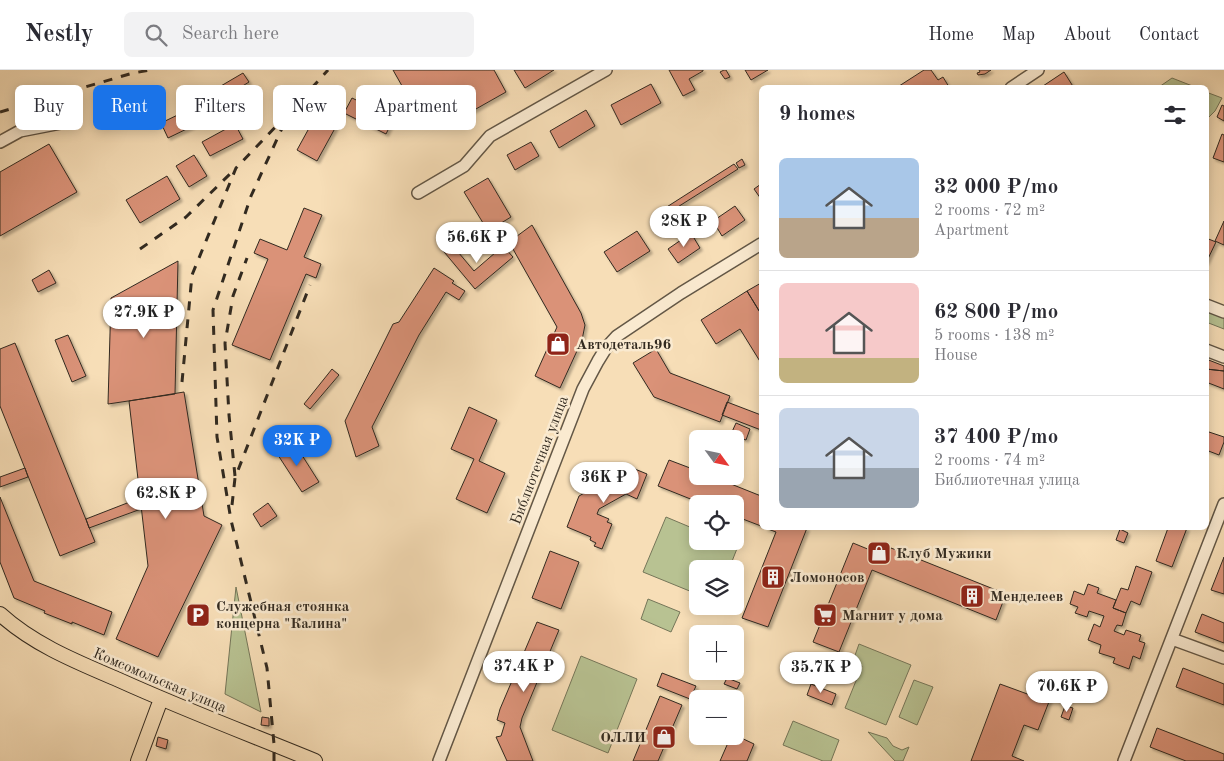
<!DOCTYPE html>
<meta charset="utf-8">
<style>
:root{--surface:#fff;--page:#f2f2f3;--text:#2b2b33;--muted:#7c7c81;--line:#e1e1e2;--accent:#1a73e8}
body{margin:0;font-family:"Old Standard TT",serif;background:var(--page);color:var(--text);height:100vh;display:flex;flex-direction:column;font-size:19px;white-space:nowrap}
*{box-sizing:border-box;margin:0}
p{font-size:16px;color:var(--muted)}
.icon{flex:none;width:28px;height:28px;fill:none;stroke:currentColor;stroke-width:2;stroke-linecap:round;stroke-linejoin:round}
.map{position:relative;flex:1;overflow:hidden}
.sheet{position:absolute;left:759px;top:15px;width:450px;height:445px;display:flex;flex-direction:column;background:var(--surface);border-radius:8px;box-shadow:0 2px 12px #0003}
.sheet>*{flex:none}
.banner{position:absolute;left:15px;top:15px;width:475px;height:45px;display:flex;gap:10px}
.needle{width:32px;rotate:123deg}
.controls{position:absolute;left:689px;top:360px;display:grid;gap:10px}
.controls a{display:grid;place-items:center;width:55px;height:55px;border-radius:8px;background:var(--surface);box-shadow:0 2px 12px #0003;font-size:25px}
.price{position:absolute;translate:-50% -42px;padding:0 11px;border-radius:18px;background:#fff;color:#222;font-size:16px;line-height:32px;filter:drop-shadow(0 1px 2px #0008)}
.price::after{content:'';position:absolute;left:50%;top:30px;width:15px;height:11px;margin-left:-8px;background:inherit;clip-path:polygon(0 0,100% 0,50% 100%)}
.price.on{background:var(--accent);color:#fff}
ul{padding:0;list-style:none}
li{display:flex;align-items:center;gap:15px;height:125px;padding:0 20px}
li+li{border-top:1px solid var(--line)}
li span{display:grid;place-items:center;flex:none;width:140px;height:100px;border-radius:8px;color:#555}
li>.icon{margin-inline-start:auto}
span .icon{width:60px;height:60px;fill:#fffc;stroke-width:1}
li b{font-size:21px}
h2{display:flex;justify-content:space-between;align-items:center;height:60px;padding:0 20px;font-size:21px}
.tag{padding:0 18px;border-radius:8px;background:var(--surface);box-shadow:0 2px 12px #0003;font-size:18px;line-height:45px}
.tag.on{background:var(--accent);color:#fff}
header{display:flex;align-items:center;gap:30px;box-sizing:border-box;height:70px;padding:0 25px;background:var(--surface);border-bottom:1px solid var(--line)}
header strong{font-size:24px}
nav{display:flex;gap:28px;margin-inline-start:auto;font-size:18px}
.search{width:350px;height:45px;background:var(--page);display:flex;align-items:center;gap:12px;box-sizing:border-box;padding:0 18px;border-radius:8px;color:var(--muted);font-size:19px}
.map>svg:first-child{display:block}
.green{fill:#b8c292;stroke:#757659}
.building{fill:#da9278;stroke:#322a20;filter:url(#shadow)}
.lines{fill:none;stroke-linecap:round;stroke-linejoin:round}
.minor-casing{stroke:#635746;stroke-width:14}
.major-casing{stroke:#322a20;stroke-width:16}
.minor{stroke:#faead0;stroke-width:11}
.major{stroke:#f7deb7;stroke-width:14}
.rail{stroke:#322a20;stroke-width:3;stroke-dasharray:9 9;stroke-linecap:butt}
.labels{text-anchor:middle;stroke-width:5;stroke-linejoin:round;paint-order:stroke}
.poi-label{font-size:15px;font-weight:bold;fill:#322a20;stroke:#faead0;text-anchor:start}
.street-label{font-size:15px;fill:#322a20;stroke:#faead0}
</style>
<header>
<strong>Nestly</strong>
<div class="search"><svg class="icon" aria-label="search" viewBox="0 0 24 24"><circle cx="10" cy="10" r="6"/><path d="M15 15l6 6"/></svg>Search here</div>
<nav><a>Home</a><a>Map</a><a>About</a><a>Contact</a></nav>
</header>
<div class="map">
<svg width="1224" height="691" viewBox="0 0 1224 691">
<defs>
<filter id="shadow"><feDropShadow dx="2.5" dy="2.5" stdDeviation="1" flood-color="#0004"/></filter>
</defs>
<rect width="100%" height="100%" fill="#f7deb7"/>
<filter id="stains"><feTurbulence type="fractalNoise" baseFrequency=".004" numOctaves="4"/><feColorMatrix values="0 0 0 0 .2 0 0 0 0 .09 0 0 0 0 .02 0 0 0 .5 -.17"/></filter>
<radialGradient id="worn" r=".72"><stop offset=".6" stop-color="#630" stop-opacity="0"/><stop offset="1" stop-color="#630" stop-opacity=".3"/></radialGradient>
<path class="green" d="M1172,8l23,9h-36z
M1206,22l16,6 -7,13 -9,9z
M1210,240l14,5v14l-18,-7v-10z
M666,447l31,13 1,11h28l12,5 -9,23h-31l-1,25 -54,-22z
M236,517l25,125 -36,-18z
M648,529l32,13 -9,20 -30,-13z
M859,574l52,21 -25,60 -41,-17 17,-42 -9,-5z
M581,586l56,23 -29,74 -56,-23z
M914,610l19,7 -16,38 -18,-8z
M793,651l46,19 -8,21h-8l-40,-16z
M868,662l19,6 6,8 9,4 7,-3 -6,14h-8z"/>
<path class="building" d="M393,0h101l12,22 -46,26 -50,-18z
M514,0h40l-29,18z
M669,0h34v1l-14,8 6,11 -12,6z
M724,0h2l4,7 -5,2 -5,-7z
M745,0h23l-17,10z
M924,0h7l7,10 5,-3 6,10 -2,1h-51z
M979,0h12l-6,4 -7,1 -1,-2 3,-1z
M1064,2l10,16h-34z
M243,3l6,9 -29,18 -6,-10z
M651,14l10,19 -40,22 -10,-20z
M217,26l7,15 -56,27 -7,-15z
M352,28l42,20 -8,16 -42,-21z
M1222,35l2,1v15l-7,-4z
M319,40l20,11 -22,40 -20,-11z
M586,40l9,16 -36,22 -9,-17z
M235,54l8,15 -33,17 -8,-14z
M1222,64l2,1v27l-11,-4z
M531,72l8,14 -24,14 -8,-15z
M49,74l28,48 -77,44v-64z
M194,85l13,21 -18,11 -13,-21z
M742,89l3,6 -6,3 -3,-5z
M734,94l4,5 -73,46 -3,-5z
M167,106l13,23 -40,24 -14,-23z
M488,108l23,39 -23,14 -24,-39z
M761,114v15l-7,-10z
M735,136l10,14 -23,16 -9,-15z
M304,138l18,7 -18,42 17,7 -5,14 -10,-4 -36,86 -38,-15 36,-86 -14,-6 6,-14 27,11z
M1224,151v24l-9,-4z
M532,155l49,88 4,12 -3,15 -22,48 -25,-12 22,-49 -48,-85z
M637,161l13,20 -33,21 -13,-20z
M691,163l9,15 -22,15 -10,-14z
M1206,168l10,4 -10,21z
M448,170l26,31 29,-25 10,11 -38,32 -35,-42z
M178,191l-3,133 -67,10 3,-106z
M434,198l20,13 -2,2 13,8 -6,9 -13,-8 -27,43 -47,92 7,19 -23,11 -11,-36 48,-97 6,-2z
M49,200l7,13 -18,9 -6,-12z
M761,213v31l-14,-23z
M747,221l14,23v49l-21,-34 -24,15 -15,-24z
M68,265l18,41 -14,6 -17,-42z
M15,273l80,199 -35,14 -60,-150v-57z
M656,279l14,24 60,23 -10,26 -66,-25 -21,-34z
M1206,289l18,7v5l-18,-2z
M332,299l7,6 -29,34 -6,-5z
M1206,299l18,2v18l-18,-7z
M184,322l20,124 18,9 -64,132 -42,-18 32,-73 -19,-165z
M727,332l34,13v15l-39,-15z
M469,337l28,13 -18,41 26,12 -18,40 -31,-14 18,-40 -23,-10z
M736,353l14,6 -4,11 -15,-6z
M1206,361l18,6v5l-5,13 -13,-5z
M293,371l26,41 -17,10 -26,-40z
M669,390l29,11v5h13l50,20v30l-26,-10v-12h-32l-45,-18z
M630,397l17,7 -10,25 -11,-5 -27,15 -2,5 12,5 -2,3 5,2 -10,25 -8,-3 2,-3 -6,-3 1,-3 -24,-10 12,-31z
M25,398l3,9 -28,10v-10z
M0,427l34,84 78,31 -8,23 -32,-13v2l-28,-11 1,-2 -31,-13 -14,-36z
M140,428l1,11 -52,19 -3,-9z
M268,433l9,13 -16,11 -8,-13z
M765,458h42l-39,99 -26,-9 34,-86z
M1168,458h19l-15,39 -16,-6z
M1120,459l8,4 -4,10 -8,-3z
M853,473l34,14 4,-9 115,46 -10,26 -124,-50 -33,82 -26,-10z
M550,481l29,11 -18,47 -29,-11z
M1224,487v37l-13,-4z
M1136,496l16,6 -12,33 -9,-4 -5,12 -13,-5 8,-20 7,2z
M1088,514l11,4 -2,5 19,7 -3,8 13,5 -4,13 -5,-1 -3,6 10,4 2,-5 15,5 -2,6 6,2 -5,16 -7,-3 -4,13 -16,-6 2,-5 -16,-5 2,-8 -13,-5 6,-16 6,3 4,-11 -15,-5 -2,6 -12,-4 3,-6 -8,-3 4,-13 10,4z
M1202,544l22,9v20l-29,-11z
M537,552l22,8 -37,88 -2,9 13,34h-26l-11,-24 5,-1 4,-13 -8,-3 3,-11z
M1183,598l41,16v21l-48,-18z
M662,603l34,13 -6,13 -33,-13z
M727,608l13,5 -3,6 -13,-5z
M811,614l25,10 -4,11 -25,-10z
M1000,614l41,15 2,-8 9,3 -14,36 -14,-5 -12,31 12,5h-53z
M660,626l22,9 -24,56h-25z
M1065,636l8,2 -4,12 -8,-3z
M262,647l7,1v8l-8,-1z
M1157,658l67,26v7h-38l-36,-14z
M735,665l19,9 -7,17h-27l11,-25h4z
M158,667l10,3 -2,9 -10,-3z"/>
<g class="lines">
<g class="minor-casing">
<path id="minor" d="M1011,18l27,-18
M0,72l20,-11 41,-8
M418,123l46,-27 26,-30 116,-66
M1206,235l18,7
M1206,280l18,7
M1172,569l52,19
M439,691l144,-372 15,-28 8,-13 11,-12 64,-43 80,-49
M1124,691l100,-257"/>
</g>
<g class="major-casing">
<path id="major" d="M0,544c34,31 77,48 119,66 64,29 130,54 196,81
M138,691l23,-62"/>
</g>
<use href="#minor" class="minor"/>
<use href="#major" class="major"/>
<path class="rail" d="M0,42l133,-39 18,-3
M140,179l46,-32 46,-45
M182,312l10,-107 44,-107 46,-48
M235,406l-6,-61 -4,-72 8,-47 14,-38
M232,435l3,-27 75,-193
M274,691v-17l-7,-76 -36,-148 -14,-83 -4,-127 38,-114 38,-83 39,-43"/>
</g>
<defs>
<g id="shop-square" transform="scale(1.25)"><rect x="-9" y="-9" width="18" height="18" rx="4" fill="#8f2418" stroke="#faead0"/><path d="M-5-2.5h2.3a2.7 3.5 0 0 1 5.4 0H5L5.5 6h-11ZM-1.5-2.5h3a1.5 2.3 0 0 0-3 0Z" fill="#fff"/></g>
<g id="building-square" transform="scale(1.25)"><rect x="-9" y="-9" width="18" height="18" rx="4" fill="#8f2418" stroke="#faead0"/><path d="M-4-6H4V6H1V3H-1V6H-4ZM-2.5-4.3h1.7v1.8h-1.7ZM.8-4.3h1.7v1.8H.8ZM-2.5-1h1.7V.8h-1.7ZM.8-1h1.7V.8H.8Z" fill="#fff"/></g>
<g id="parking-square" transform="scale(1.25)"><rect x="-9" y="-9" width="18" height="18" rx="4" fill="#8f2418" stroke="#faead0"/><path d="M-3.5-5.5H1a3.5 3.5 0 0 1 0 7H-1V5.5H-3.5ZM-1-3.4V-.6H.8a1.4 1.4 0 0 0 0-2.8Z" fill="#fff"/></g>
<g id="supermarket-square" transform="scale(1.25)"><rect x="-9" y="-9" width="18" height="18" rx="4" fill="#8f2418" stroke="#faead0"/><path d="M-6-5.5h2.5l.6 2H6L4.5 2H-2.5L-4.4-4H-6ZM-1.5 3.2a1.3 1.3 0 1 0 .1 0ZM3 3.2a1.3 1.3 0 1 0 .1 0Z" fill="#fff"/></g>
</defs>
<g fill-rule="evenodd">
<use href="#shop-square" x="558" y="274"/>
<use href="#shop-square" x="879" y="483"/>
<use href="#building-square" x="773" y="507"/>
<use href="#building-square" x="972" y="526"/>
<use href="#parking-square" x="198" y="545"/>
<use href="#supermarket-square" x="825" y="545"/>
<use href="#shop-square" x="664" y="667"/>
</g>
<g class="labels">
<g class="poi-label">
<text x="576" y="279">Автодеталь96</text>
<text x="896" y="488">Клуб Мужики</text>
<text x="790" y="512">Ломоносов</text>
<text x="990" y="531">Менделеев</text>
<text x="216" y="541">Служебная стоянка<tspan x="216" dy="17">концерна "Калина"</tspan></text>
<text x="842" y="550">Магнит у дома</text>
<text x="646" y="672" text-anchor="end">ОЛЛИ</text>
</g>
<g class="street-label">
<text transform="translate(539 390) rotate(-69)" y="5">Библиотечная улица</text>
<text transform="translate(160 610) rotate(23)" y="5">Комсомольская улица</text>
</g>
</g>
<rect width="100%" height="100%" filter="url(#stains)"/>
<rect width="100%" height="100%" fill="url(#worn)"/>
</svg>
<div class="controls">
<a><svg class="needle" viewBox="-14 -14 28 28"><path d="M0-13l5 13h-10z" fill="#e53935"/><path d="M0 13l5-13h-10z" fill="#7c7c81"/></svg></a>
<a><svg class="icon" aria-label="locate" viewBox="0 0 24 24"><circle cx="12" cy="12" r="6"/><path d="M12 2v4M12 18v4M2 12h4M18 12h4"/></svg></a>
<a><svg class="icon" aria-label="layers" viewBox="0 0 24 24"><path d="M12 4l9 5-9 5-9-5zM3 14l9 5 9-5"/></svg></a>
<a>+</a>
<a>−</a>
</div>
<b class="price" style="left:684px;top:178px">28K ₽</b>
<b class="price" style="left:477px;top:194px">56.6K ₽</b>
<b class="price" style="left:144px;top:269px">27.9K ₽</b>
<b class="price on" style="left:297px;top:397px">32K ₽</b>
<b class="price" style="left:604px;top:434px">36K ₽</b>
<b class="price" style="left:166px;top:450px">62.8K ₽</b>
<b class="price" style="left:524px;top:623px">37.4K ₽</b>
<b class="price" style="left:821px;top:624px">35.7K ₽</b>
<b class="price" style="left:1067px;top:643px">70.6K ₽</b>
<div class="banner">
<a class="tag">Buy</a>
<a class="tag on">Rent</a>
<a class="tag">Filters</a>
<a class="tag">New</a>
<a class="tag">Apartment</a>
</div>
<section class="sheet">
<h2>9 homes<svg class="icon" aria-label="filters" viewBox="0 0 24 24"><path d="M4 7h16M4 17h16"/><circle cx="9" cy="7" r="2"/><circle cx="15" cy="17" r="2"/></svg></h2>
<ul>
<li><span style="background:linear-gradient(#a9c7e8 60%,#b9a48a 0)"><svg class="icon" aria-label="home" viewBox="0 0 24 24"><path d="M3 11l9-7 9 7M6 9v11h12V9"/></svg></span><div><b>32 000 ₽/mo</b><p>2 rooms · 72 m²</p><p>Apartment</p></div></li>
<li><span style="background:linear-gradient(#f6c9c9 75%,#c2b280 0)"><svg class="icon" aria-label="home" viewBox="0 0 24 24"><path d="M3 11l9-7 9 7M6 9v11h12V9"/></svg></span><div><b>62 800 ₽/mo</b><p>5 rooms · 138 m²</p><p>House</p></div></li>
<li><span style="background:linear-gradient(#c9d6e8 60%,#9aa5b1 0)"><svg class="icon" aria-label="home" viewBox="0 0 24 24"><path d="M3 11l9-7 9 7M6 9v11h12V9"/></svg></span><div><b>37 400 ₽/mo</b><p>2 rooms · 74 m²</p><p>Библиотечная улица</p></div></li>
</ul>
</section>
</div>
